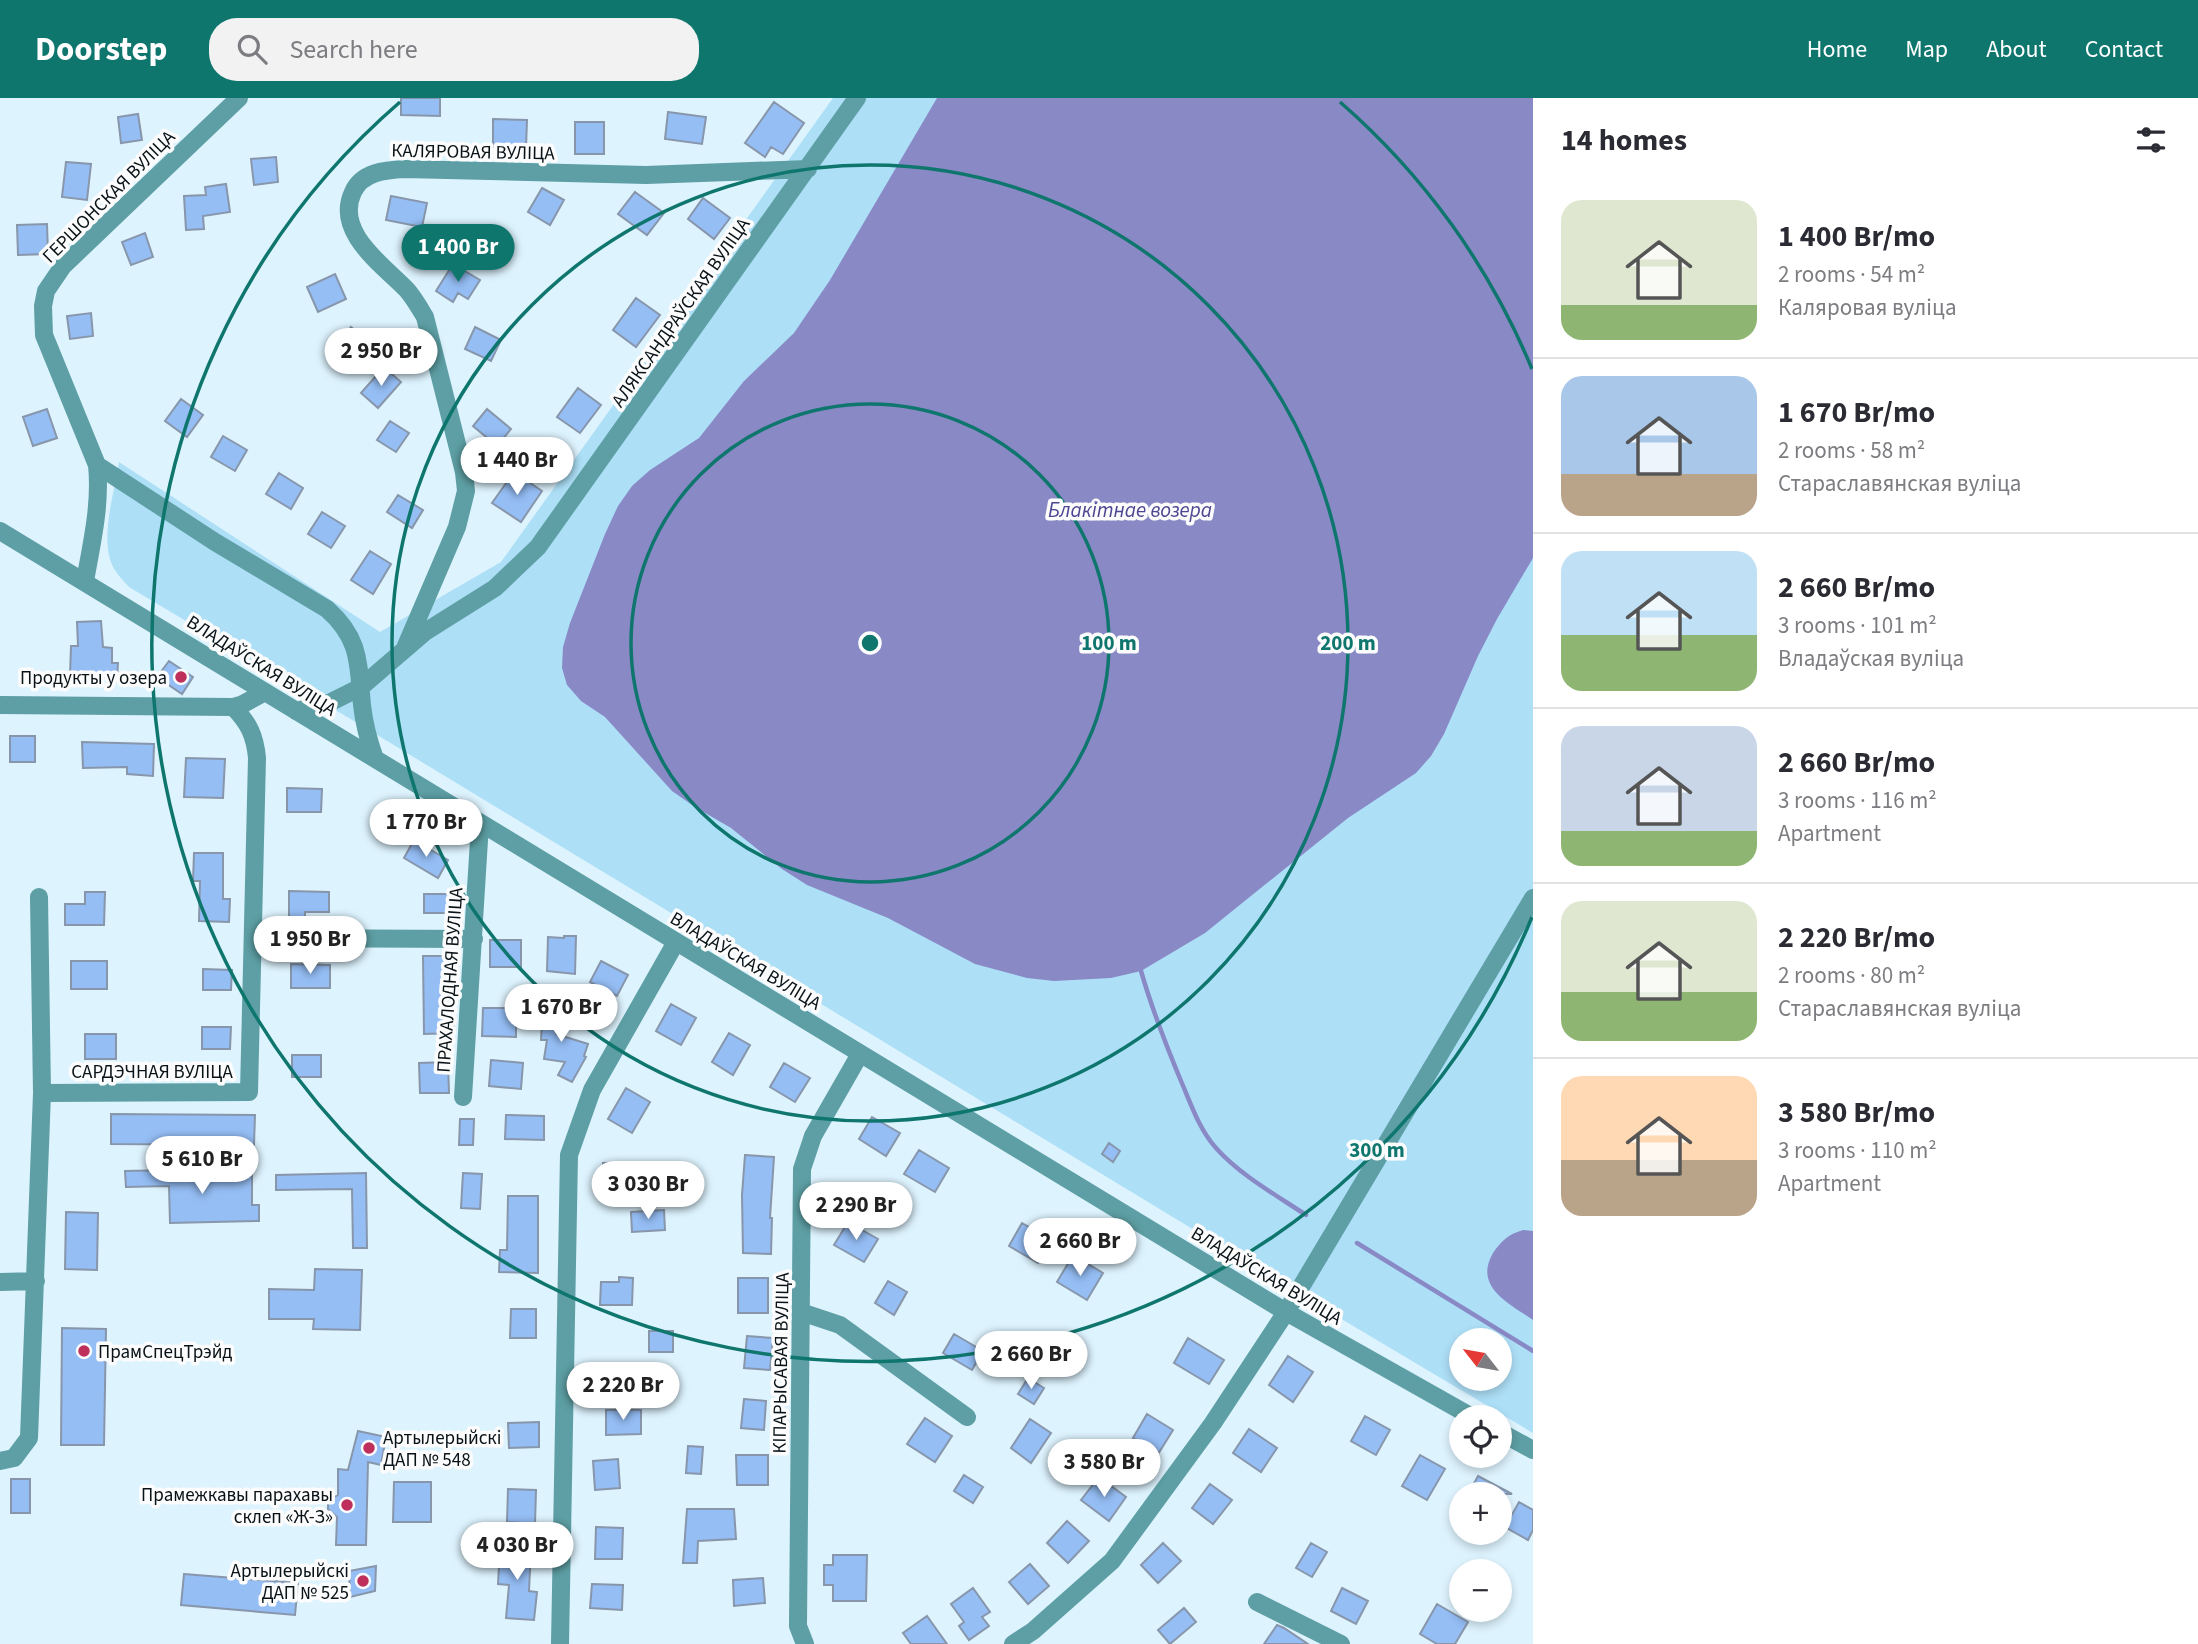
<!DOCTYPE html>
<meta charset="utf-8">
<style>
:root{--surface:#fff;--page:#f2f2f3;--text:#2b2b33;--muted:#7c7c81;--line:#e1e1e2;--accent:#0f766e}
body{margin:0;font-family:"Source Sans 3",sans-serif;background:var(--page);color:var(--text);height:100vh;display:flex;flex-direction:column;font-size:26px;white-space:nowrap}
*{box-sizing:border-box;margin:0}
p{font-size:23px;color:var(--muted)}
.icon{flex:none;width:38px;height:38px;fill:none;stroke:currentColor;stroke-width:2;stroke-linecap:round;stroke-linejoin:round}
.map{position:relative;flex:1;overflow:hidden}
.side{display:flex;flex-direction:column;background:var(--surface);width:665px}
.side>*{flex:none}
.needle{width:46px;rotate:301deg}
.fabs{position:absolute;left:1449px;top:1230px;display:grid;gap:14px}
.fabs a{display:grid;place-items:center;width:63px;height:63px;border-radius:50%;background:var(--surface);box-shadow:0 4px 10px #0003;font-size:35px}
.price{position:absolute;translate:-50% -60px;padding:0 16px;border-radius:24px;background:#fff;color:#222;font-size:23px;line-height:46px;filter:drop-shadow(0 2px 4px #0008)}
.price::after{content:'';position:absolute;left:50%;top:42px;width:21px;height:16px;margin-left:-10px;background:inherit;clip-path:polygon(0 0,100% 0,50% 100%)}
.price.current{background:var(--accent);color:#fff}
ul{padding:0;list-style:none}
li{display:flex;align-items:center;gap:21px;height:175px;padding:0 28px}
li+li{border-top:2px solid var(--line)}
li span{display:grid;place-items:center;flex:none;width:196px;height:140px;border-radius:21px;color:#555}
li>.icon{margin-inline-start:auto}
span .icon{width:84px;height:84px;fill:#fffc;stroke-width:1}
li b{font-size:30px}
h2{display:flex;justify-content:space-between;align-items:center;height:84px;padding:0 28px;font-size:30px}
header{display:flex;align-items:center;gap:42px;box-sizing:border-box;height:98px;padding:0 35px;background:var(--accent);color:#fff}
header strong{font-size:33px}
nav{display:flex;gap:38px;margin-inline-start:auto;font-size:24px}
.search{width:490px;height:63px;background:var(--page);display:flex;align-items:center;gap:18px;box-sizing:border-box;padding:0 24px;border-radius:28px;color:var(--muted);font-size:26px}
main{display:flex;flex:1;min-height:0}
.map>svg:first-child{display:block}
.green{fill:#addff7;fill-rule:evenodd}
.water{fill:#8989c6}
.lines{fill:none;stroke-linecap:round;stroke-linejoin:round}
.stream{stroke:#8989c6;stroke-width:4.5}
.building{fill:#95bef5;stroke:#8896ab;stroke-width:2}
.minor{stroke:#5d9fa4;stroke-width:18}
.ring{fill:none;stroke:#0f766e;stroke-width:3.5}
.poi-dot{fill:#be2f5c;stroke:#fcfcfc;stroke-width:2.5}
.labels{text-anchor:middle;stroke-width:7;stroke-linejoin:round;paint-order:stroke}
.street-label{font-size:19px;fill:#091217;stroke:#fcfcfc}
.poi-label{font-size:19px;fill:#091217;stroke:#fcfcfc;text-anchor:end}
.water-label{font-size:21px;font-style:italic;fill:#4d4792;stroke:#fcfcfc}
.centre{fill:#0f766e;stroke:#fcfcfc;stroke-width:3.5}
.ring-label{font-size:21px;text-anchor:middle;font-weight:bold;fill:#0f766e;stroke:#fcfcfc;stroke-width:7;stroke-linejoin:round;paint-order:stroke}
</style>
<header>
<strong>Doorstep</strong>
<div class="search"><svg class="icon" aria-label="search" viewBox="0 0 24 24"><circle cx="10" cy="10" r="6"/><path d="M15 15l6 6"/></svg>Search here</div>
<nav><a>Home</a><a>Map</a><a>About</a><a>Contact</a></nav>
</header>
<main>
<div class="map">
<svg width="1533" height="1546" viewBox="0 0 1533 1546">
<rect width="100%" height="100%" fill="#ddf3fe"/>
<path class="green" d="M833,0h700v1335l-210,-125 -954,-578 -240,-143c-9,-10 -18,-19 -20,-32 -6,-27 6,-66 10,-93l261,170 121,-70zM1461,1242h39v39h-39z"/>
<path class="water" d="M937,0h596v460l-36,61 -19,37 -34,78 -13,22 -15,17 -68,45 -143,115 -64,38 -30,7 -57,3 -27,-3 -52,-14 -87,-46 -81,-33 -25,-16 -51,-41 -36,-21 -23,-16 -67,-74 -24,-16 -14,-16 -5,-17 1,-21 7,-24 35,-89 13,-28 14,-20 18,-16 49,-32 45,-57 50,-48 36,-53z
M1523,1132l10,1v89c-23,-16 -60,-33 -40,-67 8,-12 16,-19 30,-23z"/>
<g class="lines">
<path class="stream" d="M1141,873c11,38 25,74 40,110 10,23 18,48 35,67 24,27 60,47 90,67
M1357,1145l176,108"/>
</g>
<path class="building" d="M401,0h39v18l-39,-1z
M774,4l30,21 -21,31 -12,-7 -6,10 -20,-14z
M668,14l38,5 -4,27 -37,-5z
M138,16l4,26 -21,3 -3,-26z
M493,21l34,1 -1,28 -33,-1z
M575,24h29v32h-29z
M276,59l2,25 -24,3 -3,-26z
M66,64l25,2 -4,36 -25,-3z
M226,86l4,28 -27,4 1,13 -18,1 -2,-34 22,-1 -1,-8z
M542,90l22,12 -14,25 -22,-13z
M635,94l29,21 -17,22 -29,-21z
M391,98l36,7 -5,24 -36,-7z
M703,100l27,20 -16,21 -26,-20z
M47,126l1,30 -30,1 -1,-30z
M145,135l8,24 -22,8 -9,-23z
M453,166l27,16 -12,19 -10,-6 -5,9 -17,-11z
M335,176l11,25 -28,13 -11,-25z
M636,200l24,17 -24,32 -23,-17z
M91,215l2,23 -23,3 -3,-23z
M351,229l17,14 -17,21 -17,-13z
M475,229l26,13 -10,21 -26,-12z
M384,269l17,15 -23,26 -17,-15z
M578,290l23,17 -21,28 -23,-16z
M181,301l22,16 -16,22 -22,-16z
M47,311l10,29 -24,8 -10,-29z
M487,311l24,20 -14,17 -24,-20z
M390,323l19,12 -13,19 -19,-12z
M223,338l24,14 -12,21 -24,-14z
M514,374l28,19 -21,31 -29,-19z
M279,375l24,15 -12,21 -25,-15z
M398,397l25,15 -11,18 -25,-16z
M322,414l23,14 -14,22 -23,-14z
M370,453l21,13 -18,30 -22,-14z
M101,523l2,26 9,1v15h6l-1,15 -47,-2 1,-30h7l-1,-24z
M169,563l24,16 -11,17 -25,-17z
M10,638h25v26h-25z
M82,644l72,2 -1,32 -26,-2v-7l-44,1z
M186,660l39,1 -2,39 -39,-1z
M287,690l35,1 -1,23h-34z
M414,742l34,20 -10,18 -34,-20z
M194,755h29v46h7l-1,23 -30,-1 1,-40h-7z
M289,793l40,1v20h-24v9h-16z
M85,794h20l-1,33h-39v-21h20z
M424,796h28v19h-28z
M564,838h12l-1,38 -28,-3 1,-34 16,1z
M490,842h31v27h-31z
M423,858h33l-1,29h-3l2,48 -30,1z
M71,863h36v28h-36z
M601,863l27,14 -11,21 -27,-14z
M291,866l39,1v23h-39z
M203,871l29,1 -1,20h-28z
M543,903l15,1 -2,32 32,10 -4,12 2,1 -14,25 -14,-7 7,-13 -21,-3 3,-19h-6z
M671,906l25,14 -15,27 -25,-14z
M483,910h33v29l-34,-1z
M202,929h29l-1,22h-28z
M729,935l21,12 -17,30 -21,-13z
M85,936h31v25h-31z
M292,957h29v22h-29z
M491,962l32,3 -2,26 -32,-3z
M448,964l1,31h-29l-1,-30z
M784,965l26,15 -15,24 -25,-15z
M626,990l24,14 -18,31 -24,-14z
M111,1016l144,1 -1,30 -143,-1z
M506,1017l38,1v24l-39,-1z
M872,1019l28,16 -14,23 -27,-17z
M460,1021h14l-1,26h-14z
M1109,1045l11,8 -7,11 -11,-8z
M919,1052l30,18 -14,24 -31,-18z
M745,1057l29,2 -4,61h2l-1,36 -28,-1 -1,-58z
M603,1065h20v9h12v27h-32z
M173,1072v5l79,-1v31h7v16l-89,2 -1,-37 -43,1 -1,-16z
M366,1075l1,75h-14l-1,-59 -76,1v-15z
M463,1075l19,1 -2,35 -19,-1z
M508,1098h30v77l-39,-1 1,-22h7z
M664,1112l1,20 -33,2 -1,-20z
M66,1114l32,1 -1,57 -32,-1z
M848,1124l30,17 -14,23 -30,-17z
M1022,1125l30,17 -14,23 -29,-17z
M1073,1157l30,18 -16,27 -30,-18z
M315,1171l47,1 -2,60 -47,-1 1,-10h-45v-30l45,1z
M619,1179l14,1 -1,27h-32l1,-23h18z
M738,1180h30v35h-30z
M888,1183l19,11 -13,23 -19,-12z
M511,1211h25v29h-26z
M62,1230l44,1 -2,116h-43z
M649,1233h24v21h-24z
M954,1236l29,17 -11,19 -29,-17z
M747,1238l26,2 -3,32 -26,-2z
M1188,1240l36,22 -15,24 -35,-21z
M1288,1258l25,16 -20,30 -24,-17z
M1028,1280l16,10 -10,16 -16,-10z
M744,1301l22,2 -2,29 -23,-2z
M606,1312h35v24l-35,1z
M1147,1316l26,16 -15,24 -25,-16z
M1365,1318l25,14 -14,25 -25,-14z
M925,1320l27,18 -17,26 -28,-18z
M1030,1321l21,14 -20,30 -20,-15z
M539,1324v25l-30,1 -1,-25z
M1249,1331l28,19 -16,24 -28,-19z
M358,1333l28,6 -5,28 -13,-3 -2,83h-30l1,-28 -9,-8v-8l10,-6v-26l10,1z
M688,1348l15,1 -2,27 -15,-1z
M736,1357h32v30h-31z
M1420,1357l25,14 -18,31 -25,-14z
M618,1361l2,29 -25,2 -2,-29z
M964,1377l19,12 -10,16 -19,-12z
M1478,1378l34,18h-44z
M1099,1379l27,20 -17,24 -28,-21z
M11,1381h19v34h-19z
M394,1384h37v40h-38z
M1210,1386l22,16 -19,24 -21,-16z
M508,1391l28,1 -1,34 -28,-2z
M1519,1404l14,8v20l-5,10 -23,-13z
M687,1411h47l2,30 -38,2 -1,22h-14z
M1067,1423l22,20 -21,22 -21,-20z
M596,1429l27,1 -1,31h-27z
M1163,1445l18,18 -23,22 -17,-18z
M1311,1445l16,9 -15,25 -16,-9z
M500,1449l31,1 -2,43 8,1 -3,28 -28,-2 3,-33 -11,-1z
M833,1457h34l-1,46h-33v-16h-9v-20h9z
M1030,1466l19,22 -21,18 -19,-22z
M376,1468l-1,25 -25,6 -1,-26z
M184,1476l114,9 -3,32 -114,-10z
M763,1480l2,25 -31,3 -1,-26z
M592,1486l31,1 -1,25 -32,-2z
M973,1490l17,24 -8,5 7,9 -20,14 -10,-14 5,-4 -13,-18z
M1342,1490l26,13 -12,23 -25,-13z
M1437,1506l31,18 -13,22h-18l-17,-10z
M1184,1510l12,14 -26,22 -12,-14z
M927,1518l20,28h-36l-8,-11z
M1277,1527l7,3 24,16h-44z"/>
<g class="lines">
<path class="minor" d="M97,367l118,77 112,67c34,30 31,55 35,96 2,19 7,37 13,54
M0,433l1286,781 188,106
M85,483c7,-39 16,-77 12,-116l-53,-130 -1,-29 3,-15 17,-25 176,-168
M405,550l52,-121 9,-36 -2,-19 -39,-155c-6,-10 -11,-19 -18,-27 -24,-25 -73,-58 -54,-98 9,-20 32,-22 52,-23l241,6 162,-6
M0,607l233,2 10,-3 22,-12
M296,613l33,-8 32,-16 64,-55 70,-44 43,-41 319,-449
M253,840l221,1
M42,995l207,-1 8,-334c-2,-22 -8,-35 -24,-51
M463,999l17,-273
M0,1184l36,-1
M801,1214l39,13 127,92
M1500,1334l33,18
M0,1363l14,-3 15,-20 13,-345 -3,-196
M1257,1504l84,42
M560,1546l9,-489 23,-65 84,-148
M805,1546l-7,-18 4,-457 11,-33 47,-82
M1013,1546l20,-13 79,-70 101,-138 73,-111 247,-414"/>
</g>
<g class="ring">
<circle cx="870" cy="545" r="239"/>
<circle cx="870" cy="545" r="478"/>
<path d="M1532 819A717 717 0 1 1 400 4M1340 4A717 717 0 0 1 1532 271"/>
</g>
<g class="poi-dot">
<circle cx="181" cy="579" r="7"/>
<circle cx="84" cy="1253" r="7"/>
<circle cx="369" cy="1350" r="7"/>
<circle cx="347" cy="1407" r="7"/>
<circle cx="363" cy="1483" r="7"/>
</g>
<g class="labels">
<g class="street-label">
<text transform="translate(473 53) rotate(1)" y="7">КАЛЯРОВАЯ ВУЛІЦА</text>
<text transform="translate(108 98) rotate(-45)" y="7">ГЕРШОНСКАЯ ВУЛІЦА</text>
<text transform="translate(680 214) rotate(-55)" y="7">АЛЯКСАНДРАЎСКАЯ ВУЛІЦА</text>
<text transform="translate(262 567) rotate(32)" y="7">ВЛАДАЎСКАЯ ВУЛІЦА</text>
<text transform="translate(746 862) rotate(31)" y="7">ВЛАДАЎСКАЯ ВУЛІЦА</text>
<text transform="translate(449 882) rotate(-86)" y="7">ПРАХАЛОДНАЯ ВУЛІЦА</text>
<text x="152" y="980">САРДЭЧНАЯ ВУЛІЦА</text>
<text transform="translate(1267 1177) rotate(31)" y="7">ВЛАДАЎСКАЯ ВУЛІЦА</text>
<text transform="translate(780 1265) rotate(-89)" y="7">КІПАРЫСАВАЯ ВУЛІЦА</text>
</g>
<g class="poi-label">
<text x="167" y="586">Продукты у озера</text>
<text x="98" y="1260" text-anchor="start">ПрамСпецТрэйд</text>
<text x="383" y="1346" text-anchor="start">Артылерыйскі<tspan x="383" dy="22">ДАП № 548</tspan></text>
<text x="333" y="1403">Прамежкавы парахавы<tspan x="333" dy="22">склеп «Ж-З»</tspan></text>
<text x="349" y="1479">Артылерыйскі<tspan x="349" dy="22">ДАП № 525</tspan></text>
</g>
<g class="water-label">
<text x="1130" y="419">Блакітнае возера</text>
</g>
</g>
<circle cx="870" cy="545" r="10" class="centre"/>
<g class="ring-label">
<text x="1109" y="552">100 m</text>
<text x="1348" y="552">200 m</text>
<text x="1377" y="1059">300 m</text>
</g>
</svg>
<div class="fabs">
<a><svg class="needle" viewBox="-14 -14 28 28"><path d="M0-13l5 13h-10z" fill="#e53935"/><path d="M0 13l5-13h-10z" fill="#7c7c81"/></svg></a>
<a><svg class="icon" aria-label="locate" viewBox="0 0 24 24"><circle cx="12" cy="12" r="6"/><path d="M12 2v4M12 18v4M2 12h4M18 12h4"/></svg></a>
<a>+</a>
<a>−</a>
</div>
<b class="price current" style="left:458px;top:186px">1 400 Br</b>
<b class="price" style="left:381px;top:290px">2 950 Br</b>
<b class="price" style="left:517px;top:399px">1 440 Br</b>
<b class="price" style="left:426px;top:761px">1 770 Br</b>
<b class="price" style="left:310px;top:878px">1 950 Br</b>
<b class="price" style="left:561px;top:946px">1 670 Br</b>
<b class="price" style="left:202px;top:1098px">5 610 Br</b>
<b class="price" style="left:648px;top:1123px">3 030 Br</b>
<b class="price" style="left:856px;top:1144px">2 290 Br</b>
<b class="price" style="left:1080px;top:1180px">2 660 Br</b>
<b class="price" style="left:1031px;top:1293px">2 660 Br</b>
<b class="price" style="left:623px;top:1324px">2 220 Br</b>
<b class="price" style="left:1104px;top:1401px">3 580 Br</b>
<b class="price" style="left:517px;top:1484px">4 030 Br</b>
</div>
<section class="side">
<h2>14 homes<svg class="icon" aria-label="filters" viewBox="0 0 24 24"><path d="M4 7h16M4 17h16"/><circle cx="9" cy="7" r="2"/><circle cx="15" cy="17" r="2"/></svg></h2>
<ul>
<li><span style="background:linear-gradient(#dfe7d0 75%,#8fb573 0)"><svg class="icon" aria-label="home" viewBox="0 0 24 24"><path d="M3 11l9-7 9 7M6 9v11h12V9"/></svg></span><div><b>1 400 Br/mo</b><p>2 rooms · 54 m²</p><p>Каляровая вуліца</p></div></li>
<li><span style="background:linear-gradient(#a9c7e8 70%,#b9a48a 0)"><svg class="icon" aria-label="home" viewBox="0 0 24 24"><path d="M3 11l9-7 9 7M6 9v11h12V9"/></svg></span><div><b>1 670 Br/mo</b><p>2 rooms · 58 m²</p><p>Стараславянская вуліца</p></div></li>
<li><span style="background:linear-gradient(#bfe0f5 60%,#8fb573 0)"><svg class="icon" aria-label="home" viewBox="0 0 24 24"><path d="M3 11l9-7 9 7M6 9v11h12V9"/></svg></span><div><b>2 660 Br/mo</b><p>3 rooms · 101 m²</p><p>Владаўская вуліца</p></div></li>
<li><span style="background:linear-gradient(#c9d6e8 75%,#8fb573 0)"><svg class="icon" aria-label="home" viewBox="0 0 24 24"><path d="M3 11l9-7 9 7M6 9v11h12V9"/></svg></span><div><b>2 660 Br/mo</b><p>3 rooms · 116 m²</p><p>Apartment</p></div></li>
<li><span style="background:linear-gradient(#dfe7d0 65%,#8fb573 0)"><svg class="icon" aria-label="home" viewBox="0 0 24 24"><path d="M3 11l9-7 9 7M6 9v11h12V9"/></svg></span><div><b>2 220 Br/mo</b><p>2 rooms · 80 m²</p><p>Стараславянская вуліца</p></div></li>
<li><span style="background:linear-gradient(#ffd9b3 60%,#b9a48a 0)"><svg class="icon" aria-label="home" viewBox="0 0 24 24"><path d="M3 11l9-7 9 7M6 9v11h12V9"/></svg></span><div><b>3 580 Br/mo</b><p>3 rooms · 110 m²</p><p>Apartment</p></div></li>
</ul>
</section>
</main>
